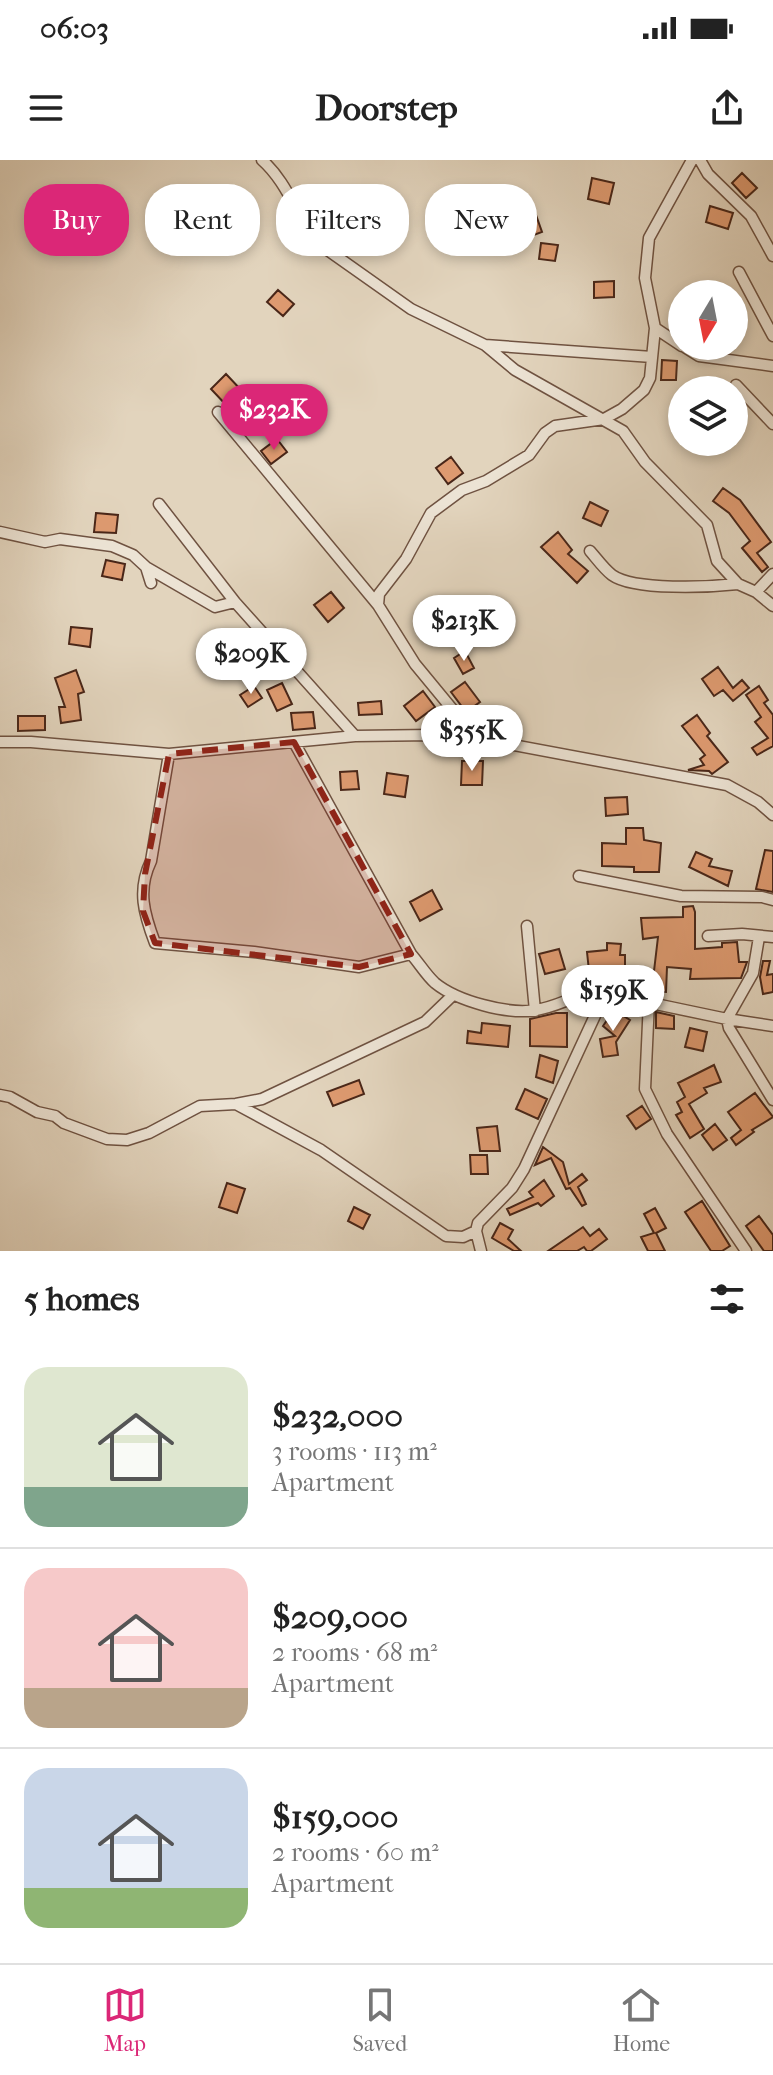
<!DOCTYPE html>
<meta charset="utf-8">
<style>
:root{--surface:#fff;--page:#f6f6f6;--text:#222;--muted:#767676;--line:#e0e0e0;--accent:#db2777}
body{margin:0;font-family:"IM FELL French Canon",serif;background:var(--page);color:var(--text);height:100vh;display:flex;flex-direction:column;font-size:30px;white-space:nowrap}
*{box-sizing:border-box;margin:0}
p{font-size:26px;color:var(--muted)}
.icon{flex:none;width:44px;height:44px;fill:none;stroke:currentColor;stroke-width:2;stroke-linecap:round;stroke-linejoin:round}
.map{position:relative;height:1091px;overflow:hidden}
.details{display:flex;flex-direction:column;background:var(--surface);flex:1}
.details>*{flex:none}
.guide{position:absolute;left:24px;top:24px;width:726px;height:72px;display:flex;gap:16px}
.needle{width:52px;rotate:190deg}
.buttons{position:absolute;left:668px;top:120px;display:grid;gap:16px}
.buttons a{display:grid;place-items:center;width:80px;height:80px;border-radius:50%;background:var(--surface);box-shadow:0 4px 12px #0003;font-size:40px}
.price{position:absolute;translate:-50% -68px;padding:0 18px;border-radius:28px;background:#fff;color:#222;font-size:26px;line-height:52px;filter:drop-shadow(0 2px 4px #0008)}
.price::after{content:'';position:absolute;left:50%;top:48px;width:24px;height:18px;margin-left:-12px;background:inherit;clip-path:polygon(0 0,100% 0,50% 100%)}
.price.selected{background:var(--accent);color:#fff}
ul{padding:0;list-style:none}
li{display:flex;align-items:center;gap:24px;height:200px;padding:0 24px}
li+li{border-top:2px solid var(--line)}
li span{display:grid;place-items:center;flex:none;width:224px;height:160px;border-radius:24px;color:#555}
li>.icon{margin-inline-start:auto}
span .icon{width:96px;height:96px;fill:#fffc;stroke-width:1}
li b{font-size:34px}
h2{display:flex;justify-content:space-between;align-items:center;height:96px;padding:0 24px;font-size:34px}
.pill{padding:0 28px;border-radius:32px;background:var(--surface);box-shadow:0 4px 12px #0003;font-size:28px;line-height:72px}
.pill.selected{background:var(--accent);color:#fff}
.status{display:flex;justify-content:space-between;align-items:center;height:56px;padding:0 40px;background:var(--surface);direction:ltr}
.status svg{height:22px;fill:currentColor}
header{display:flex;justify-content:space-between;align-items:center;height:104px;padding:0 24px;background:var(--surface);font-size:36px;font-weight:700}
.tab-bar{display:flex;justify-content:space-around;align-items:center;height:112px;border-top:2px solid var(--line);background:var(--surface);font-size:22px;color:var(--muted)}
.tab-bar a{display:grid;justify-items:center;gap:4px}
.tab-bar .selected{color:var(--accent)}
.map>svg:first-child{display:block}
.building{fill:#de9a70;stroke:#492618;stroke-width:2}
.lines{fill:none;stroke-linecap:round;stroke-linejoin:round}
.minor-casing{stroke:#6f5241;stroke-width:13}
.minor{stroke:#ece3d4;stroke-width:10}
.marked{fill:#8f2418;fill-opacity:0.2;stroke:#8f2418;stroke-width:6;stroke-dasharray:16 10;stroke-linejoin:round}
</style>
<div class="status"><b>06:03</b><svg viewBox="0 0 49 12"><path d="M0 12V9h3v3zM5 12V6h3v6zM10 12V3h3v9zM15 12V0h3v12zM26 1h20v11H26zM47 4h2v5h-2z"/></svg></div>
<header><svg class="icon" aria-label="menu" viewBox="0 0 24 24"><path d="M4 6h16M4 12h16M4 18h16"/></svg>Doorstep<svg class="icon" aria-label="share" viewBox="0 0 24 24"><path d="M12 15V3M7 8l5-5 5 5M5 13v7h14v-7"/></svg></header>
<div class="map">
<svg width="773" height="1091" viewBox="0 0 773 1091">
<rect width="100%" height="100%" fill="#e2d4bd"/>
<filter id="stains"><feTurbulence type="fractalNoise" baseFrequency=".0025" numOctaves="4"/><feColorMatrix values="0 0 0 0 .2 0 0 0 0 .09 0 0 0 0 .02 0 0 0 .5 -.17"/></filter>
<radialGradient id="worn" r=".72"><stop offset=".6" stop-color="#630" stop-opacity="0"/><stop offset="1" stop-color="#630" stop-opacity=".3"/></radialGradient>
<path class="building" d="M742,13l15,15 -11,10 -14,-15z
M592,18l22,5 -5,21 -21,-5z
M710,46l23,7 -5,16 -22,-7z
M536,55l6,17 -19,7 -6,-17z
M541,83l17,2 -3,16 -16,-2z
M614,121v16l-20,1v-16z
M278,130l16,14 -11,12 -16,-14z
M662,200l15,1 -1,19h-15z
M226,214l17,18 -15,15 -17,-18z
M277,279l10,13 -16,12 -10,-13z
M451,297l12,16 -15,11 -12,-16z
M723,328l17,12 31,42 -14,11 11,14 -6,5 -20,-24 8,-7 -21,-28 -16,-12z
M590,342l18,9 -7,15 -18,-8z
M96,353l22,2 -2,18 -22,-1z
M558,372l14,18 -4,4 20,17 -11,12 -36,-36z
M106,400l19,4 -3,16 -20,-4z
M331,432l13,16 -16,14 -14,-17z
M71,467l21,2 -2,18 -21,-3z
M465,491l9,17 -11,6 -9,-16z
M718,507l15,21 9,-8 7,8 -16,13 -10,-11 -9,6 -12,-17z
M76,510l8,22 -6,2 3,26 -20,3 -2,-16h6l-10,-29z
M465,522l15,20 -14,10 -15,-20z
M282,523l10,21 -15,7 -10,-21z
M254,526l8,12 -14,9 -8,-12z
M759,526l9,14 -4,3 9,12v31l-16,9 -5,-7 16,-10 -13,-16 6,-5 -15,-22z
M423,531l12,16 -19,14 -12,-15z
M381,541l1,13 -23,1 -1,-12z
M313,552l2,16 -22,2 -2,-17z
M697,555l13,18 -3,3 21,26 -16,12 -3,-3 -21,-1 16,-5 -4,-6 5,-4 -23,-29z
M18,556h27v14l-27,1z
M462,601h21l-1,24h-21z
M357,611l2,18 -18,1 -1,-18z
M387,613l21,3 -3,21 -21,-3z
M627,637l1,17 -22,2 -1,-18z
M626,668h17l1,12 17,3 -2,29h-25v-5l-32,-1v-23l24,1z
M765,690l8,1v41l-17,-3z
M696,692l16,7 -3,7 23,5 -4,15 -39,-19z
M432,730l10,19 -22,12 -10,-19z
M693,746l2,6v37l27,-2v-4l15,-1 2,20h8l-6,16 -51,1 1,-10 -24,-2 -1,25 -24,-2v-20l12,1 4,-34 -15,2 -2,-21 42,-1v-10z
M607,783l14,1 -1,11h5v19h-17v-5l-19,2 -2,-19 20,-2z
M559,789l6,20 -20,5 -6,-20z
M763,801h7l-3,14 6,-1v18l-10,2 -3,-17z
M614,850l16,10 -14,22 2,13 -15,2 -3,-18 15,-3 -12,-10z
M656,852l18,4v13l-18,-1z
M556,853h11v34l-37,-1v-27z
M482,863l28,3 -2,21 -41,-4 1,-12 13,2z
M690,868l17,4 -4,19 -18,-4z
M540,895l18,6 -5,22 -17,-6z
M714,905l7,17 -17,6 3,5 -18,11 15,25 -14,9 -14,-23 6,-3 -5,-10 8,-5 -7,-14z
M359,920l5,14 -31,12 -6,-14z
M525,929l22,10 -9,20 -22,-10z
M755,933l18,24 -21,13 2,2 -18,13 -5,-7 10,-8 -13,-18z
M642,946l9,13 -15,10 -9,-13z
M715,964l12,16 -14,10 -11,-15z
M497,966l3,25h-20l-3,-23z
M543,987l20,15 6,22 13,-10 5,6 -9,7 8,17 -4,2 -12,-18 -4,1 -15,-31 -16,7z
M470,995h17l1,19h-17z
M544,1020l10,16 -13,10 -3,-3 -28,12 -3,-6 26,-12 -4,-5z
M227,1023l18,6 -8,24 -18,-6z
M702,1041l28,45 -8,5h-11l-26,-39z
M354,1047l16,8 -7,14 -15,-8z
M655,1048l11,20 -10,5 9,18h-17l-7,-14 13,-4 -10,-19z
M759,1056l14,19v16h-9l-18,-25z
M500,1063l13,7 -5,9 13,12h-7l-22,-13z
M583,1067l7,9 9,-7 8,10 -16,12h-4l-3,-4 -7,4h-29z"/>
<g class="lines">
<g class="minor-casing">
<path id="minor" d="M262,0c26,23 35,57 57,84l92,65 74,36 30,25 108,61 22,31 62,63 10,36 21,23 18,8 17,14
M700,0l8,14 43,42 22,40
M739,112l34,64
M655,168l27,18
M485,185l167,12
M683,186l16,10 74,10
M736,225l37,39
M218,252l160,193
M159,344l76,98 120,134
M0,372l45,10 15,-3 52,7 21,9 13,12 5,16
M590,391c7,8 14,18 22,24 22,16 98,12 126,9
M146,407l69,40 20,-5
M756,432l17,-18
M476,578l-61,-74 -37,-59 1,-11 27,-35 25,-46 31,-23 24,-9 43,-26 16,-22 10,-7 49,-7 18,-10 22,-19 6,-12 5,-50 -10,-50 4,-40 43,-78
M0,582h31l138,12 186,-18 78,-1 43,3 251,47 31,17 15,13
M294,582l117,212c8,9 15,21 24,29 22,18 73,32 101,27 30,-5 39,-19 72,-16
M169,594l-18,107c-14,29 -7,53 4,82l99,9 105,15 52,-13
M579,716l102,20 81,1 11,3
M527,766l8,85
M708,776l34,-2 31,3
M759,777l-6,36 -26,46 2,9 44,72
M649,841l-4,88 22,45 79,117
M0,935l10,2 27,15 18,4 9,7 43,16 20,1 22,-7 51,-27 36,-2 26,-5 163,-77 28,-27
M236,944l85,46 125,86 17,1 13,-6
M481,1091l-5,-20 2,-8 34,-35 12,-19 75,-162 9,-13 119,25 46,7"/>
</g>
<use href="#minor" class="minor"/>
</g>
<path class="marked" d="M294,582l117,212 -52,13 -204,-24 -12,-32 2,-37 24,-120z"/>
<rect width="100%" height="100%" filter="url(#stains)"/>
<rect width="100%" height="100%" fill="url(#worn)"/>
</svg>
<div class="buttons">
<a><svg class="needle" viewBox="-14 -14 28 28"><path d="M0-13l5 13h-10z" fill="#e53935"/><path d="M0 13l5-13h-10z" fill="#767676"/></svg></a>
<a><svg class="icon" aria-label="layers" viewBox="0 0 24 24"><path d="M12 4l9 5-9 5-9-5zM3 14l9 5 9-5"/></svg></a>
</div>
<b class="price selected" style="left:274px;top:292px">$232K</b>
<b class="price" style="left:464px;top:503px">$213K</b>
<b class="price" style="left:251px;top:536px">$209K</b>
<b class="price" style="left:472px;top:613px">$355K</b>
<b class="price" style="left:613px;top:873px">$159K</b>
<div class="guide">
<a class="pill selected">Buy</a>
<a class="pill">Rent</a>
<a class="pill">Filters</a>
<a class="pill">New</a>
</div>
</div>
<section class="details">
<h2>5 homes<svg class="icon" aria-label="filters" viewBox="0 0 24 24"><path d="M4 7h16M4 17h16"/><circle cx="9" cy="7" r="2"/><circle cx="15" cy="17" r="2"/></svg></h2>
<ul>
<li><span style="background:linear-gradient(#dfe7d0 75%,#7fa58c 0)"><svg class="icon" aria-label="home" viewBox="0 0 24 24"><path d="M3 11l9-7 9 7M6 9v11h12V9"/></svg></span><div><b>$232,000</b><p>3 rooms · 113 m²</p><p>Apartment</p></div></li>
<li><span style="background:linear-gradient(#f6c9c9 75%,#b9a48a 0)"><svg class="icon" aria-label="home" viewBox="0 0 24 24"><path d="M3 11l9-7 9 7M6 9v11h12V9"/></svg></span><div><b>$209,000</b><p>2 rooms · 68 m²</p><p>Apartment</p></div></li>
<li><span style="background:linear-gradient(#c9d6e8 75%,#8fb573 0)"><svg class="icon" aria-label="home" viewBox="0 0 24 24"><path d="M3 11l9-7 9 7M6 9v11h12V9"/></svg></span><div><b>$159,000</b><p>2 rooms · 60 m²</p><p>Apartment</p></div></li>
</ul>
</section>
<nav class="tab-bar">
<a class="selected"><svg class="icon" aria-label="map" viewBox="0 0 24 24"><path d="M3 6l6-2 6 2 6-2v14l-6 2-6-2-6 2zM9 4v14M15 6v14"/></svg>Map</a>
<a><svg class="icon" aria-label="saved" viewBox="0 0 24 24"><path d="M7 4h10v16l-5-4-5 4z"/></svg>Saved</a>
<a><svg class="icon" aria-label="home" viewBox="0 0 24 24"><path d="M3 11l9-7 9 7M6 9v11h12V9"/></svg>Home</a>
</nav>
